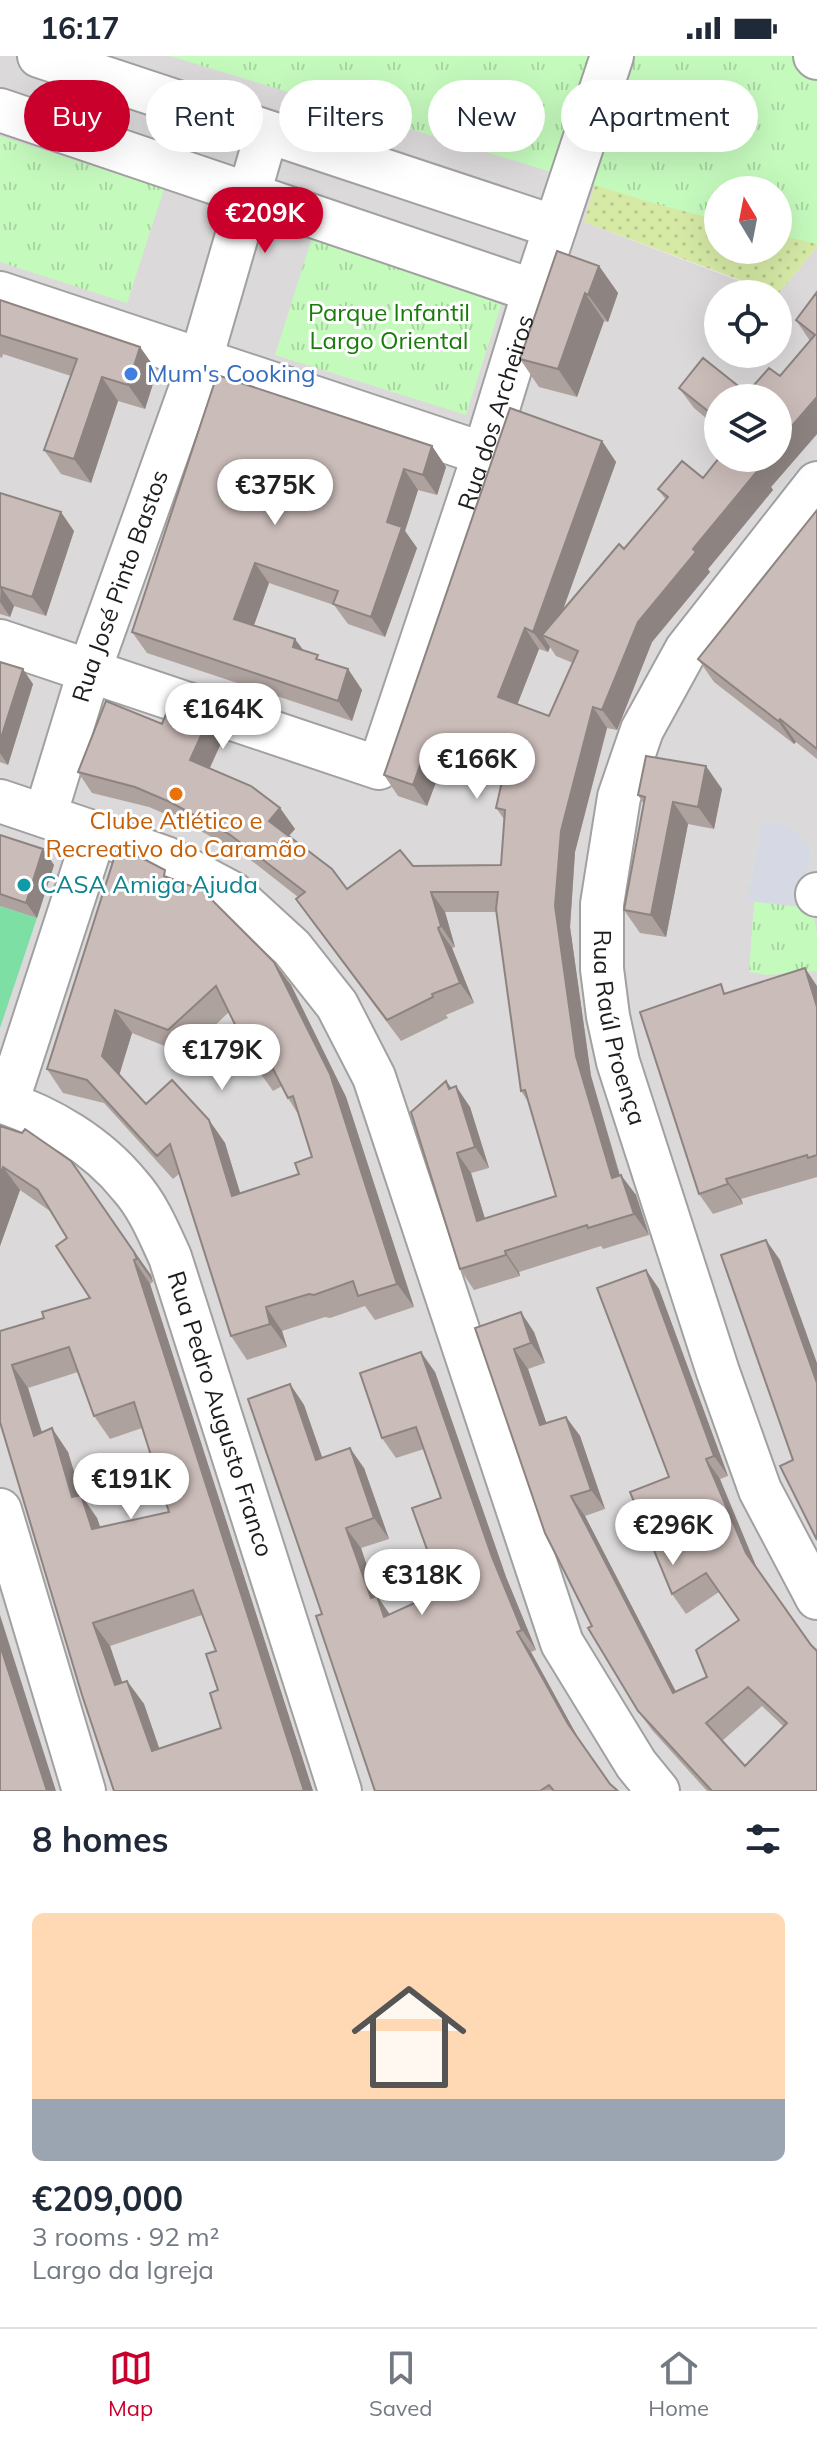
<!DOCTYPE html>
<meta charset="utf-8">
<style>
:root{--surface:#fff;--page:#f2f2f3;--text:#1f2937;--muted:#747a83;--line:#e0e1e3;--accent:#c9002b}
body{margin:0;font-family:Mulish,sans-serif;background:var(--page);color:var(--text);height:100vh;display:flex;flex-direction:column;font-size:30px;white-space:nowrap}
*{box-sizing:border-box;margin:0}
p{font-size:26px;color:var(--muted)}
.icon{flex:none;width:44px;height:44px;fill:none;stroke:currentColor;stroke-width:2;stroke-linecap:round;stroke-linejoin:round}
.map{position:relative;height:1735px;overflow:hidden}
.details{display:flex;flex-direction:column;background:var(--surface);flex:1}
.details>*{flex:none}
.guide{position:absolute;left:24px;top:24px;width:770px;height:72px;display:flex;gap:16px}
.needle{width:52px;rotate:350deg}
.tools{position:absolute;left:704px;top:120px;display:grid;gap:16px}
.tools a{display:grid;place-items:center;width:88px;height:88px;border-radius:50%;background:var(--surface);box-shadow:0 8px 32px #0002;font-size:40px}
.price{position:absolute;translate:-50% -68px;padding:0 18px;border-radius:28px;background:#fff;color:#222;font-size:26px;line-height:52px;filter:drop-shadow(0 2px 4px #0008)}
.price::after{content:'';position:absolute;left:50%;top:48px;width:24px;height:18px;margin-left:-12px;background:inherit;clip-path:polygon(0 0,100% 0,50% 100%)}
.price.active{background:var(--accent);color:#fff}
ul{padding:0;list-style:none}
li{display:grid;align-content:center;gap:16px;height:424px;padding:0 32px}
li span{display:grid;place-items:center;height:248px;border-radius:12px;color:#555}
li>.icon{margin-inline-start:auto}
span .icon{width:144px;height:144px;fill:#fffc;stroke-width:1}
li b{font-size:34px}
h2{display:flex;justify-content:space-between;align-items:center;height:96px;padding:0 32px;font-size:34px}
.chip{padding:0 28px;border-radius:36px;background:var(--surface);box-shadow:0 8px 32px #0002;font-size:28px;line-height:72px}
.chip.active{background:var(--accent);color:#fff}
.status{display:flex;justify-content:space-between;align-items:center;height:56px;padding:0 40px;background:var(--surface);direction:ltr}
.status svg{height:22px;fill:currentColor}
.dock{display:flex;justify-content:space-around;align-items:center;height:112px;border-top:2px solid var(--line);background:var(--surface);font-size:22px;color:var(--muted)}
.dock a{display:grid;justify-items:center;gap:4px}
.dock .active{color:var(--accent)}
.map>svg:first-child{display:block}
.residential{fill:#dbd9da;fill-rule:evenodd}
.grass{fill:url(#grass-dots);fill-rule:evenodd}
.park{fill:url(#park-tufts)}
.pitch{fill:#7edfa5}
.plaza{fill:#d6d9e4}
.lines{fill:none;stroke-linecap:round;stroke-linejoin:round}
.minor-casing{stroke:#a1a1a1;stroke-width:46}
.tertiary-casing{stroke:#a1a1a1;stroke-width:48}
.minor{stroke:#fff;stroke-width:42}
.tertiary{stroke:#fff;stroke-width:44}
.wall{fill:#aea29e;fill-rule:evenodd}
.shaded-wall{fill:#8d8481}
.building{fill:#cabcb8;stroke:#8d8481;stroke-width:2;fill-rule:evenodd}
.shop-dot{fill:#3f7fe0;stroke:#fff;stroke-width:3}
.food-dot{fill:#e8710a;stroke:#fff;stroke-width:3}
.culture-dot{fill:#0f9aa8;stroke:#fff;stroke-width:3}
.labels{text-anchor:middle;stroke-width:6;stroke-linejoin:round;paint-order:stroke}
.park-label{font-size:24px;fill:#197c0a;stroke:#fff}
.shop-label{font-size:24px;fill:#366cbe;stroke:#fff;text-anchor:start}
.street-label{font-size:24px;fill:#1d1d1d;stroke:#fff}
.food-label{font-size:24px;fill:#c56008;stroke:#fff}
.culture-label{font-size:24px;fill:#0d838f;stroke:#fff;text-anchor:start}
</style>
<div class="status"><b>16:17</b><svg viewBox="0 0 49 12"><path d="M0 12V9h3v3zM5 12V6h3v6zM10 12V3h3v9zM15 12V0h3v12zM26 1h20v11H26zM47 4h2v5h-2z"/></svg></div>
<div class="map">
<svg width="817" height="1735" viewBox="0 0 817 1735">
<defs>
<pattern id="grass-dots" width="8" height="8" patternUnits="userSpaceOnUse" patternTransform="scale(2)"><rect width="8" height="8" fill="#d6eaa6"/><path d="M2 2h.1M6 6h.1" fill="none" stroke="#b7c88e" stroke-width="1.8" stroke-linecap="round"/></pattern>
<pattern id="park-tufts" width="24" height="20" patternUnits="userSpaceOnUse" patternTransform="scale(2)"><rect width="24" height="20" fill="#c5fabd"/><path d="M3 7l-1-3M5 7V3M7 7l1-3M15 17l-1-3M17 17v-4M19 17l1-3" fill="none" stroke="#a9d6a2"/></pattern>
</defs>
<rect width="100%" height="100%" fill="#eee7e2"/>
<path class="residential" d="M0,0h633l-49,166 189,72h-55v60h60v-60l39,-47v1544h-817zM718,342h60v60h-60z"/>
<path class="grass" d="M633,0l184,34v157l-39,47 -194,-72zM718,134h60v60h-60z"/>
<path class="park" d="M170,0h647v188l-39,-9v-45h-60v30l-58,-15z
M0,80l164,53 -37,114 -127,-41z
M312,182l191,61 -37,116 -191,-60z
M762,764l18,4 18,9 12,14 1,13 -5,19 11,54v38l-50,4 -18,-3 5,-70 -7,-1z"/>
<path class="pitch" d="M0,850l37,12 -37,110z"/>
<path class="plaza" d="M762,764l18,4 18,9 12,14 1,13 -5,19 5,29 -64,-7z"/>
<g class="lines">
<g class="minor-casing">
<g id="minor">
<path d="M39,0l516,171"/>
<path d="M0,54l534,181"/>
<path d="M0,237l484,161"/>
<path id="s1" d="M817,427l-131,167 -44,80 -23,67 -17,107v65l6,47 10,46 100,310 42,118 57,108"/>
<path id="s2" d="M0,585l379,127 105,-314 50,-163 78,-235"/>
<path d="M0,745l95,32 -88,270"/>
<path id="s3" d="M45,760l44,-144 112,-313 66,-227"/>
<path d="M95,777l71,25 66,35 60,55 45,57 37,72 188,566 74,121 22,27"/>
<path d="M817,838v1"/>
<path id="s4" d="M0,1045c49,16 97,44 130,85 18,20 29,47 40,71l170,534"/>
<path d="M0,1454l84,281"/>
</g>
</g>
<g class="tertiary-casing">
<path id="tertiary" d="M816,0l1,1"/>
</g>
<use href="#minor" class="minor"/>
<use href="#tertiary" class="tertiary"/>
</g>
<path class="wall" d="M599,210l19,27 -10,29 -4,-1 -27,76 -38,-10 -19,-28z
M817,236v142l-46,53 2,3 -65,79 2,3 -58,70 -35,88 -10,-2 -32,124 -5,75 21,149 29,99 16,20 13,40 -46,14 -2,-3 -82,26 1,4 -46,14 -14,-21 -14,-188 5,7 19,19 19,61 -18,5 14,46 71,-23 -27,-93 -8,-12 -24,-179h-52l10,35 -3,1 22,55 -28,12 2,3 -47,23 -91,-122 -14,-20 2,-2 -55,-43 -59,-32 -35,-15 -57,-14 -14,-21 84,-48 60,17 -12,27 70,40 15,21 -6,7 58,53 66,-23 88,-1 3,-46 -8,-11 6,-28 -51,-14 -4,11 -8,-3 -12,32 -29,-10 -14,-21 218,-334 14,21 -53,148 61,-61 42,-49 -8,-11 120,-31 -60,-60v30l-24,-20 -15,-20 68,5 33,-17 30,-35 -14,-21zM550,591l6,9 17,7 -24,53 -32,-11 22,-56 9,3z
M0,244l140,47 17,24 -12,38 -27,-8 -27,82 -30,-9 -17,-24 27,-74 -68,-22 -1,4 -2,-1z
M432,390l14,21 -9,28 -19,-5 -13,41 12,17 -32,89 -37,-13 -14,-19 -65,-22 -15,42 67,36 27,8 14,21 -10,31 -205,-68 -15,-21z
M0,437l74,38 -28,85 -32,-10 -4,11 -10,-3z
M817,454v249l-21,-17 -2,2 -80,-62 -16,-23z
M0,606l33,22 -25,81 -8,-3z
M722,733l-8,40 -26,-5 -22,113 -26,-4 -16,-23 20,-106 -6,-9z
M0,779l43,14 11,16 -17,53 -37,-12z
M171,823l120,106 55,112 68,210 -39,13 -10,-14 -35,12 -5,-1 -43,14 5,16 -40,13 -16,-24 -52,-162 -6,5 -69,-76 -41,-10 -16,-24zM229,956l27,55 17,24 9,-5 6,12 10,16 14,43 -13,17 -59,19 -15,-50 -16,-23 -63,-16 -27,-29 13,-42 53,21z
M817,930v191l-76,22 2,5 -30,10 -14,-20 29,-201z
M0,1070l22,7 3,-4 126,146 2,7 -3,2 163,507h-199l-114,-460 44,-13 46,-20 -23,-60 -17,-27 -30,-21 -20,56zM78,1316l16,44 16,23 32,-11 27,84 -69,15 -3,-9 -16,-23 -13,-43 -26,-20 -14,-44zM202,1559l14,36 5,77 -62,20 -15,-44 -17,-23 -5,1 -12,-36z
M646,1214l13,19 69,187 -8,3 97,312h-110l-55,-61 -14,-19 -46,-85 -117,-298 59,4 11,31 -17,6 18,54 20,-6 14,19 25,73 -20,7 91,176 31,-15 32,-57 -20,-28 -33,22 -14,-20 -3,-117zM762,1650l21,20 -38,40 -23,-25z
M435,1316l71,205 30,73 -5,2 50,91 29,41 8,7h-243l-53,-177 -32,-230 14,21 18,52 42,11 25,71 -28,9 16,48 13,19 49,-23 -6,-26 8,-68 -17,-49 -28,9 -14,-20z"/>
<path class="shaded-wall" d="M599,210l19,27 -10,29 -20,-27z
M585,237l19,28 -27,76 -19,-28z
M140,291l17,24 -12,38 -17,-24z
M102,321l16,24 -27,82 -17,-24z
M817,341v37l-46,53 2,3 -65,79 2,3 -58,70 -35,88 -15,-20 36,-88 55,-73 72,-91h13v-16z
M602,385l14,21 -64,178 -10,-5 8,12 -2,5 -15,-20z
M432,390l14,21 -9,28 -14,-20z
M404,413l14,21 -13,41 12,17 -32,89 -14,-20 16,-95z
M61,456l13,19 -28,85 -14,-19z
M255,507l14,20 -20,56 -15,-20z
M1,531l13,19 -4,11 -10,-15z
M525,572l14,21 -27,69 -14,-21z
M295,583l15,20 -17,-12z
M23,613l10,15 -25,81 -8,-12v-12z
M348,613l14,21 -10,31 -14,-20z
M593,651l14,21 -32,124 -5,75 21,149 35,122 -14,-20 -36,-122 -21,-150 6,-75z
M780,663l16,23 -2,2 -16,-23z
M208,664l14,21 -18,39 -14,-20z
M437,689l14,21 -4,11 -14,-20z
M424,698l15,20 -12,32 -14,-21z
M706,710l16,23 -8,40 -16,-22z
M673,746l15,22 -22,113 -15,-22z
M280,752l15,21 -11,12 -15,-20z
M43,793l11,16 -17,53 -11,-15z
M431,836l14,20 10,35 -14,-21z
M438,872l14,20 22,55 -14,-20z
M274,906l17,23 55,112 68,210 -17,-23z
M805,912l12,18v21z
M115,954l17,23 -14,46 -16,-23z
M446,1025l15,20 -5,-15 14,21 19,61 -14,-21z
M209,1064l16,23 23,76 -16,-23z
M457,1097l14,20 21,69 -15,-21z
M3,1111l17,23 -20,56v-70z
M621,1119l15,20 13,40 -15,-21z
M726,1123l15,20 2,5 -15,-20z
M87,1128l64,91 2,7 -16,-23z
M766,1184l14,20 37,103v20z
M505,1195l14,21 1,4 -14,-21z
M134,1204l16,24 163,507h-9z
M646,1214l13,19 69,187 -14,-20z
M266,1251l16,24 5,16 -17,-23z
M521,1256l13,20 11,31 -14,-20z
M514,1293l14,20 26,76 -14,-20z
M421,1296l14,20 71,205 30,73 -14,-20 -30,-73z
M12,1309l16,23 22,71 -16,-23z
M290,1328l14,21 26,75 -14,-20z
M566,1361l14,19 25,73 -14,-19z
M52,1372l16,24 13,43 16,23 12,34 -37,-55z
M350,1392l14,20 25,71 -15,-21z
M706,1403l14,20 39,94 -13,-20z
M571,1440l14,20 102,197 -14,-20z
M346,1472l15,20 16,48 14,20 8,22 -28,-40z
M0,1559l56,176h-9l-47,-146z
M93,1567l17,23 21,62 -16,-23z
M517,1576l14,20 51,93 -14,-21z
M127,1625l17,23 24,70 -16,-23z"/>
<path class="building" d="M557,195l42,15 -11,29 -3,-2 -27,76 -38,-10z
M817,236v105l-39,45v-44h-60v21l-39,-31 24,-30 44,35 22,-25 11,8 35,-41 -19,-15z
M0,244l140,47 -12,38 -26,-8 -28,82 -30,-9 33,-91 -77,-24z
M217,319l215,71 -9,29 -19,-6 -17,53 15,5 -31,90 -38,-13 5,-13 -83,-28 -21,56 61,20 -2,8 25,8 -2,4 32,10 -10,32 -206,-69z
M510,352l92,33 -69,191 -8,-4 -27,69 51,19 29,-65 -36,-16 77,-91 5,5 44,-52 -10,-8 24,-28 21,17 16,-20h46l-9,10 3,1 -66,80 3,3 -58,70 -36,88 -9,-3 -32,124 -6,75 21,150 36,122 9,-3 13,39 -46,14 -1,-3 -82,26 1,4 -46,14 -49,-157 35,-31 3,8 7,-3 19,61 -18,6 20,68 79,-25 -31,-106 -4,1 -25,-182 2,-17h-67l10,34 -3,2 22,55 -28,11 1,3 -46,23 -91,-121 9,-7 -76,-58 -59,-32 -35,-15 -57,-15 28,-71 56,23 7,-17 39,13 -18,40 61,26 29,22 -11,13 63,48 15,20 53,-39 13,16 88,-1 4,-55 -9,-2 10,-44 -69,-19 -4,12 -9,-3 -11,31 -29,-10z
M0,437l61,19 -29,85 -31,-10 -1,1z
M817,454v239l-37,-30 -2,2 -80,-62z
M0,606l23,7 -23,72z
M646,700l60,10 -8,41 -25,-5 -22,113 -27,-5 21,-113 -7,-2z
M0,779l43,14 -17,54 -26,-9z
M117,793l23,8 25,13 -1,6 38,14 72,72 56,112 67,210 -39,12 -5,-15 -39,14 -5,-1 -43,13 4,17 -39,12 -61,-192 -13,12 -70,-76 -40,-11zM216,930l40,81 13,-6 19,37 5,-2 19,61 -17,6 4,11 -67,22 -23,-76 -37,-40 -26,24 -44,-48 13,-46 53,20z
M805,912l12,39v148l-9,3 -1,-3 -81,24 2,5 -29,10 -59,-182 81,-28 3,10z
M0,1070l22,7 3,-4 46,32 63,91 3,7 -3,1 170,531h-190l-32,-96 -82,-273v-91l44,-13 -2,-6 48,-14 -34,-52 11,-8 -29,-48 -35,-23 -3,9zM69,1291l25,69 40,-14 35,110 -77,17 -11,-34 -9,2 -20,-69 -18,8 -22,-71zM193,1534l23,61 -10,3 12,36 -8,3 11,35 -69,23 -25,-70 -12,4 -22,-62z
M766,1184l51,143v157l-37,-74 13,-6 -72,-205z
M646,1214l68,186 -8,3 40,94 65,92 6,6v140h-105l-74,-80 -50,-83 4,-2 -47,-93 -70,-205 46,-16 10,31 -17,6 26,76 26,-8 25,73 -20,6 102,197 34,-16 -11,-27 43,-30 -33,-47 -34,21 -42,-102 39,-15 -72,-189zM748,1631l39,36 -42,43 -39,-43z
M421,1296l71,205 30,73 -5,2 51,92 42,60 8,7h-64l-5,-6 -9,6h-165l-59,-175 6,-2 -74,-215 42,-15 26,76 34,-12 24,70 -28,10 25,70 6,-2 7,21 55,-25 -10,-24 4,-2 -21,-58 29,-10 -25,-71 -34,11 -22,-65z
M0,1589l47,146h-47z"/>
<circle class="shop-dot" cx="131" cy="318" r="8"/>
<circle class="food-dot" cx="176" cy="738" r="8"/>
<circle class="culture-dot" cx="24" cy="829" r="8"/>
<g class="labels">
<g class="park-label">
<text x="389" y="265">Parque Infantil<tspan x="389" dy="28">Largo Oriental</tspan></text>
</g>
<g class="shop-label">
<text x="147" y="326">Mum's Cooking</text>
</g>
<g class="street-label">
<text dy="8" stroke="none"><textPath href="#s2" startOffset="774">Rua dos Archeiros</textPath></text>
<text dy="8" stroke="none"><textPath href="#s3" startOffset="242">Rua José Pinto Bastos</textPath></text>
<text dy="8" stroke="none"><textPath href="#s1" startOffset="608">Rua Raúl Proença</textPath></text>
<text dy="8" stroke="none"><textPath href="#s4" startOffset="404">Rua Pedro Augusto Franco</textPath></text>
</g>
<g class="food-label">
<text x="176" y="773">Clube Atlético e<tspan x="176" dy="28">Recreativo do Caramão</tspan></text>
</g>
<g class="culture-label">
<text x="40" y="837">CASA Amiga Ajuda</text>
</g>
</g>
</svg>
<div class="tools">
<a><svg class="needle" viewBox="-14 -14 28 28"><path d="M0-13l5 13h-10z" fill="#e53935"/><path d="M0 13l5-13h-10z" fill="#747a83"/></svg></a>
<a><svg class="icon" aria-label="locate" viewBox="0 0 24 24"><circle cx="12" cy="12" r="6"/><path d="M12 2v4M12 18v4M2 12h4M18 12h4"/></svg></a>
<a><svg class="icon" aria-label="layers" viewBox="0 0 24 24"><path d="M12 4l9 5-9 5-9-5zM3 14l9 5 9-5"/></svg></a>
</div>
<b class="price active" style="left:265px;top:199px">€209K</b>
<b class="price" style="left:275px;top:471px">€375K</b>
<b class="price" style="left:223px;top:695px">€164K</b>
<b class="price" style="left:477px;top:745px">€166K</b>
<b class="price" style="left:222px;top:1036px">€179K</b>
<b class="price" style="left:131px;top:1465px">€191K</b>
<b class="price" style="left:673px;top:1511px">€296K</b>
<b class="price" style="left:422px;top:1561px">€318K</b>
<div class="guide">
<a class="chip active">Buy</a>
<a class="chip">Rent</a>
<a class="chip">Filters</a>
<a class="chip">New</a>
<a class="chip">Apartment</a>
</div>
</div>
<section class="details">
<h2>8 homes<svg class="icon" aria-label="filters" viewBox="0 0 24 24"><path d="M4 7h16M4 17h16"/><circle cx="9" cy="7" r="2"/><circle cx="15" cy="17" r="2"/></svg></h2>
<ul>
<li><span style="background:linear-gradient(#ffd9b3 75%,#9aa5b1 0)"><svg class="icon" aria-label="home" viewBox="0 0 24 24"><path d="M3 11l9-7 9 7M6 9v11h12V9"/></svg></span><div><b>€209,000</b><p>3 rooms · 92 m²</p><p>Largo da Igreja</p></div></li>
</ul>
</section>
<nav class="dock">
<a class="active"><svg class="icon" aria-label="map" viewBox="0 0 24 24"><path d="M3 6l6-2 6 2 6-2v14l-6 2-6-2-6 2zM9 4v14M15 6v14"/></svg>Map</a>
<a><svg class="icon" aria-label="saved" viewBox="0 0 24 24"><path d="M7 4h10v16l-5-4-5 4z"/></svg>Saved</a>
<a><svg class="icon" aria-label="home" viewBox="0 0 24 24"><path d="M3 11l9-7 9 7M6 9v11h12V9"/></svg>Home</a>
</nav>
